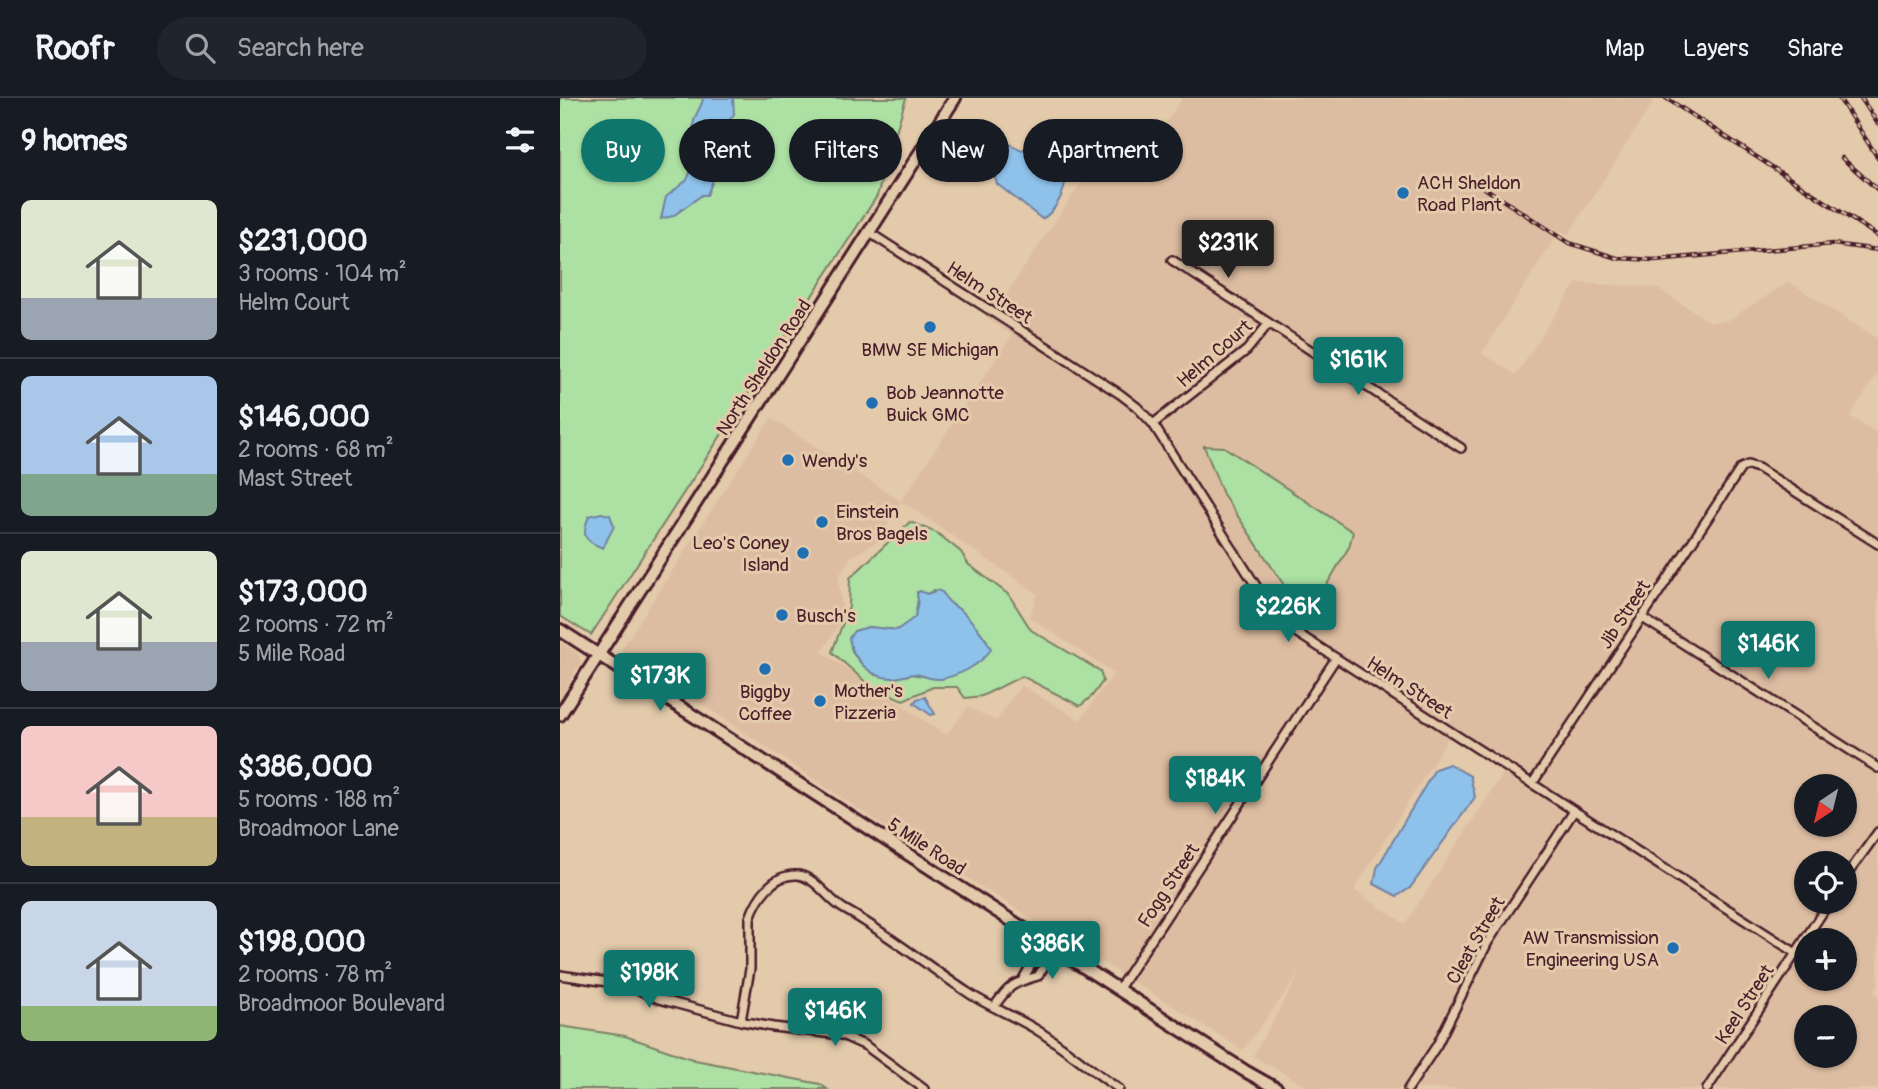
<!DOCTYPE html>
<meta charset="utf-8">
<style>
:root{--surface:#171b24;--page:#20242c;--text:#f1f3f6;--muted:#9ea1a6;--line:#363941;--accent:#0f766e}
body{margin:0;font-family:Pangolin,sans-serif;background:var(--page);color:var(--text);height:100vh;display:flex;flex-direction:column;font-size:26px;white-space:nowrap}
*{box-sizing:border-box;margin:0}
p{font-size:23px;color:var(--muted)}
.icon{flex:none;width:38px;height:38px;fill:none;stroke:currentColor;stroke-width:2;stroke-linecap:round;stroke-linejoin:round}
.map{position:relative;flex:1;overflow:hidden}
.sheet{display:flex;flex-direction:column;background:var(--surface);width:560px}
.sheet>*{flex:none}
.banner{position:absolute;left:21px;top:21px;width:665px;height:63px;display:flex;gap:14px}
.needle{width:46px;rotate:215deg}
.tools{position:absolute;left:1234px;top:676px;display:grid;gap:14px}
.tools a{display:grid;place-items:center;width:63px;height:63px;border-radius:50%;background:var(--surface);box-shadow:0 2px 5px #0004;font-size:35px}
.price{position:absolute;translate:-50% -60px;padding:0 16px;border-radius:7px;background:var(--accent);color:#fff;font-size:23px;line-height:46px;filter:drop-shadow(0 2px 4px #0008)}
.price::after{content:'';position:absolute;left:50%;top:42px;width:21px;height:16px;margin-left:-10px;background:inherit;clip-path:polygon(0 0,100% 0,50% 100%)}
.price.on{background:#222;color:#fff}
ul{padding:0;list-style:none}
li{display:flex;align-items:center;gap:21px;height:175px;padding:0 21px}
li+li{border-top:2px solid var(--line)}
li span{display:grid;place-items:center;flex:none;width:196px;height:140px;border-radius:10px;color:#555}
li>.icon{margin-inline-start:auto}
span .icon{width:84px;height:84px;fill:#fffc;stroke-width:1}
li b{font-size:30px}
h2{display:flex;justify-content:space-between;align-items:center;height:84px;padding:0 21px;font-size:30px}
.chip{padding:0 24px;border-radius:32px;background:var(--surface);box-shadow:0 2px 5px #0004;font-size:24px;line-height:63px}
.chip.on{background:var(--accent);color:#fff}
header{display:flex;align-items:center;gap:42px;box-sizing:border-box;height:98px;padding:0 35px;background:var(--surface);border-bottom:2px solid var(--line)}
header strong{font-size:33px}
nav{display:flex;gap:38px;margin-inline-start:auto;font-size:24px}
.search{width:490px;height:63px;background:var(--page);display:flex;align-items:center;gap:18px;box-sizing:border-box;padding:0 24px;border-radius:38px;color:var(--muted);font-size:26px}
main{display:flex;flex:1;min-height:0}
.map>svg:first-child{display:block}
.built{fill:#ddbda1;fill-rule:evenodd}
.green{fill:#ace1a3;stroke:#7b8067;stroke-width:2;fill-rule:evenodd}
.water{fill:#8ec2eb;stroke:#73819e;stroke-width:2}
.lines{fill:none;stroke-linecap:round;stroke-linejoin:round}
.street-casing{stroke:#4a1f2b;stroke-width:12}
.secondary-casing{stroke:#4a1f2b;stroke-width:16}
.street{stroke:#e3caab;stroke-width:7}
.secondary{stroke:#e3caab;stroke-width:10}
.rail-casing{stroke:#4a1f2b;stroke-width:4.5}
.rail{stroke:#e3caab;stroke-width:2;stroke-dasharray:5;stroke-linecap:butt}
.poi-dot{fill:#1f6fb2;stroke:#e3caab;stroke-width:2.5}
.labels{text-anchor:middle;stroke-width:6;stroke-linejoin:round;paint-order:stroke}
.poi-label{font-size:19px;fill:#4a1f2b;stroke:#e3caab;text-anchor:start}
.street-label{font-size:19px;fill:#4a1f2b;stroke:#e3caab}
</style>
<header>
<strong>Roofr</strong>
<div class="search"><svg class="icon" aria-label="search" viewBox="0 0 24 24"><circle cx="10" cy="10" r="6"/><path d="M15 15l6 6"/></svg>Search here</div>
<nav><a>Map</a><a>Layers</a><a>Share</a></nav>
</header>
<main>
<section class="sheet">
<h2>9 homes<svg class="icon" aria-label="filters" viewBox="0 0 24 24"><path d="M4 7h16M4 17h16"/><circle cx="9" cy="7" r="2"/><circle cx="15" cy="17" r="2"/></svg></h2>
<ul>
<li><span style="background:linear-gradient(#dfe7d0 70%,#9aa5b1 0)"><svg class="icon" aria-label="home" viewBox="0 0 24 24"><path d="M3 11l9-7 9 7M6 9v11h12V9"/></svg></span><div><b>$231,000</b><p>3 rooms · 104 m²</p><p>Helm Court</p></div></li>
<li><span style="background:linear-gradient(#a9c7e8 70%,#7fa58c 0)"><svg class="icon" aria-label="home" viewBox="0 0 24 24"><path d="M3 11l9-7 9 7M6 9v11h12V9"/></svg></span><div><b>$146,000</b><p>2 rooms · 68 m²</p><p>Mast Street</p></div></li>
<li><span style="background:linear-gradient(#dfe7d0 65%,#9aa5b1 0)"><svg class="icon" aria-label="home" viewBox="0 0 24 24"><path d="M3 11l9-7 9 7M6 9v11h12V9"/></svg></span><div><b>$173,000</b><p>2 rooms · 72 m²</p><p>5 Mile Road</p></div></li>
<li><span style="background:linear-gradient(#f6c9c9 65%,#c2b280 0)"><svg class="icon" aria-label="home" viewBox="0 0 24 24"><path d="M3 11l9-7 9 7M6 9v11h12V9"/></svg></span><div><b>$386,000</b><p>5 rooms · 188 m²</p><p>Broadmoor Lane</p></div></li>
<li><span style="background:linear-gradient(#c9d6e8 75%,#8fb573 0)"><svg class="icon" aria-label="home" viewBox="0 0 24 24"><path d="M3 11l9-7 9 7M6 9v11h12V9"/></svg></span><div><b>$198,000</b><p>2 rooms · 78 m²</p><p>Broadmoor Boulevard</p></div></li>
</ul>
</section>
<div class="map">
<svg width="1318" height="991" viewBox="0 0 1318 991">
<rect width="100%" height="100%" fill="#e3caab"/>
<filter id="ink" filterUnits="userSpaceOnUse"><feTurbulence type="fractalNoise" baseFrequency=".0143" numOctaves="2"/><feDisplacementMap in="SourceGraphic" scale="14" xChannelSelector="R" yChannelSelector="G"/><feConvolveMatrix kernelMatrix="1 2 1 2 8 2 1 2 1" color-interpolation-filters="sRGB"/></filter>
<g filter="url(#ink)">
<path class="built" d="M622,0h468l4,3 -85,133 -10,-3 -77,122 34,22 60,-92 79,4 55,35 17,-1 62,-39 89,57v33l-28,44 28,18v551l-5,7 5,3v94h-567l-58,-33 47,-83 -57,77 -356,-222 -266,-178 150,-232 130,83 111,-166 -23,-15 130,-194 32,19zM341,403l137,93 -9,23 85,56 -34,47 -59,-35 -25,36 -28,-14 -22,28 -124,-83 17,-28 3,-17 -4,-29 12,-20 30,-18zM895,629l55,36 -105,161 -51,-34zM1246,688h38v38h-38zM1246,765h38v38h-38zM1246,842h38v38h-38zM1246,919h38v38h-38z
M0,544l17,11 4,9 -21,36z"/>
<path class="green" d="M0,0h346l-29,98 -286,439 -31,-19z
M644,348l20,1 129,85 -4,15 -33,56 -18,3 -75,-112z
M350,424l27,11 24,19 7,12 41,31 22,35 69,41 3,10 -11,15 -12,10 -58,-30 -40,20 -17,2 -8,-11h-24l-30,13 -33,-14 -38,-34 17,-45 1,-29zM374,492l9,3 2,7 18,13 24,28 -35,33 -12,5 -29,-5 -6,2 -30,-1 -21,-20 -3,-7 3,-17 15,-4 28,3 18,-12 3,-18 -1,-8 10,2z
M0,928l65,10 70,24 125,24 7,5h-267z"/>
<path class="water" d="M143,0h30l1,16 -17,24 -11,-1 -2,-6 -8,-1 -3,-3c0,-12 9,-19 10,-29z
M447,45l15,7 4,-2 4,7 35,23c1,13 -10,34 -23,41l-45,-35 -4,-13z
M140,49l11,4 9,12 -13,32h-5l-29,21 -12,3 5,-22 21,-17z
M41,415l9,2 4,11 -11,22c-19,-7 -22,-12 -14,-32z
M378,492l5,3c3,9 12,13 20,19 11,11 22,24 28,37 -10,16 -31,26 -50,30 -9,1 -18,-4 -27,-5 -6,0 -13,4 -21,4 -22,1 -41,-19 -44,-40l5,-7 15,-4 28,3 18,-13 3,-17 -1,-7 3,-2 7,3z
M365,599l10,17 -4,1 -17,-12 3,-4z
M889,666l21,12 5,21 -65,91 -13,8 -23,-12 3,-16 58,-99z"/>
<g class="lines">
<g class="street-casing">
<path id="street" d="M310,135l250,161 17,13 16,17 110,173 19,23 15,13 499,320
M612,162l289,188
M593,326l94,-74 22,-27
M1081,519l237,151
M972,686l209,-316 7,-3 10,3 120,76
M1284,781l34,-47
M0,877l68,10 31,14 82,22 32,6 69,8 24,11 58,43
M463,881l21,-37
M558,892l218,-332
M434,909c15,-22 19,-24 44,-31l17,-27
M181,923l9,-52v-51c7,-20 23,-45 48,-43 19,3 30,25 46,34 43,24 82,56 123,83 22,15 48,24 70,38 29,18 54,40 82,59
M848,991l29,-44 51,-103 86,-131
M1147,991l123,-188"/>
</g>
<g class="secondary-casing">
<path id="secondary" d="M0,532l685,441 32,18
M0,617l395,-617"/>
</g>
<use href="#street" class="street"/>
<use href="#secondary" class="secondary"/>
<g class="rail-casing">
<path id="rail" d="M1106,0l212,138
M1279,0l39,60
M1301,0l17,26
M1282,60l36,32
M923,89l86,56 48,15 38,2 178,-16 45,6"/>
</g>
<use href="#rail" class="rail"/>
</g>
</g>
<g class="poi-dot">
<circle cx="843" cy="95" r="7"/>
<circle cx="370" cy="229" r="7"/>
<circle cx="312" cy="305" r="7"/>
<circle cx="228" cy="362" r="7"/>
<circle cx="262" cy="424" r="7"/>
<circle cx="243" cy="455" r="7"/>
<circle cx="222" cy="517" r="7"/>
<circle cx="205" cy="571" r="7"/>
<circle cx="260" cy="603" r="7"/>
<circle cx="1113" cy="850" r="7"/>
</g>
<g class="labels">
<g class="poi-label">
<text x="857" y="91">ACH Sheldon<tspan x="857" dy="22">Road Plant</tspan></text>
<text x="370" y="258" text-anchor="middle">BMW SE Michigan</text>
<text x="326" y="301">Bob Jeannotte<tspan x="326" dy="22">Buick GMC</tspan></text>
<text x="242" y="369">Wendy's</text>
<text x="276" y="420">Einstein<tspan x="276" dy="22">Bros Bagels</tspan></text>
<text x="229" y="451" text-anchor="end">Leo's Coney<tspan x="229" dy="22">Island</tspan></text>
<text x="236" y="524">Busch's</text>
<text x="274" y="599">Mother's<tspan x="274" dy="22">Pizzeria</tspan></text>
<text x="205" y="600" text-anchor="middle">Biggby<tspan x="205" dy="22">Coffee</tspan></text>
<text x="1099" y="846" text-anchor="end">AW Transmission<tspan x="1099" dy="22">Engineering USA</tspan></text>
</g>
<g class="street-label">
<text transform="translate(430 194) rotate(33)" y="7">Helm Street</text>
<text transform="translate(654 255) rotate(-41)" y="7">Helm Court</text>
<text transform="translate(203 269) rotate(-57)" y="7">North Sheldon Road</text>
<text transform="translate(1064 516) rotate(-57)" y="7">Jib Street</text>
<text transform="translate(850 589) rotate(33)" y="7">Helm Street</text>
<text transform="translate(367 748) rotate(33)" y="7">5 Mile Road</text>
<text transform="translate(608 787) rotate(-57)" y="7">Fogg Street</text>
<text transform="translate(915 842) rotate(-60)" y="7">Cleat Street</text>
<text transform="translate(1184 906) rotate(-57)" y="7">Keel Street</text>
</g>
</g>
</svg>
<div class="tools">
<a><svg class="needle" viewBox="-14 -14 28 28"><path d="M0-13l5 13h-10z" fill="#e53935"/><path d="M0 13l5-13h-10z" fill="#9ea1a6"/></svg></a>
<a><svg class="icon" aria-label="locate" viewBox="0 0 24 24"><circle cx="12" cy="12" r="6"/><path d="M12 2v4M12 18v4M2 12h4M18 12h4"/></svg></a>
<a>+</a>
<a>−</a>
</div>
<b class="price on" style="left:668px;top:182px">$231K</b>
<b class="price" style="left:798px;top:299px">$161K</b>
<b class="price" style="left:728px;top:546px">$226K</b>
<b class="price" style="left:1208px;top:583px">$146K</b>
<b class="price" style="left:100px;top:615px">$173K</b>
<b class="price" style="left:655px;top:718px">$184K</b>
<b class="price" style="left:492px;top:883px">$386K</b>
<b class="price" style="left:89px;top:912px">$198K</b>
<b class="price" style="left:275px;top:950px">$146K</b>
<div class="banner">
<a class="chip on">Buy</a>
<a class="chip">Rent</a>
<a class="chip">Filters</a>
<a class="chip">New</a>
<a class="chip">Apartment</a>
</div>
</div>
</main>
